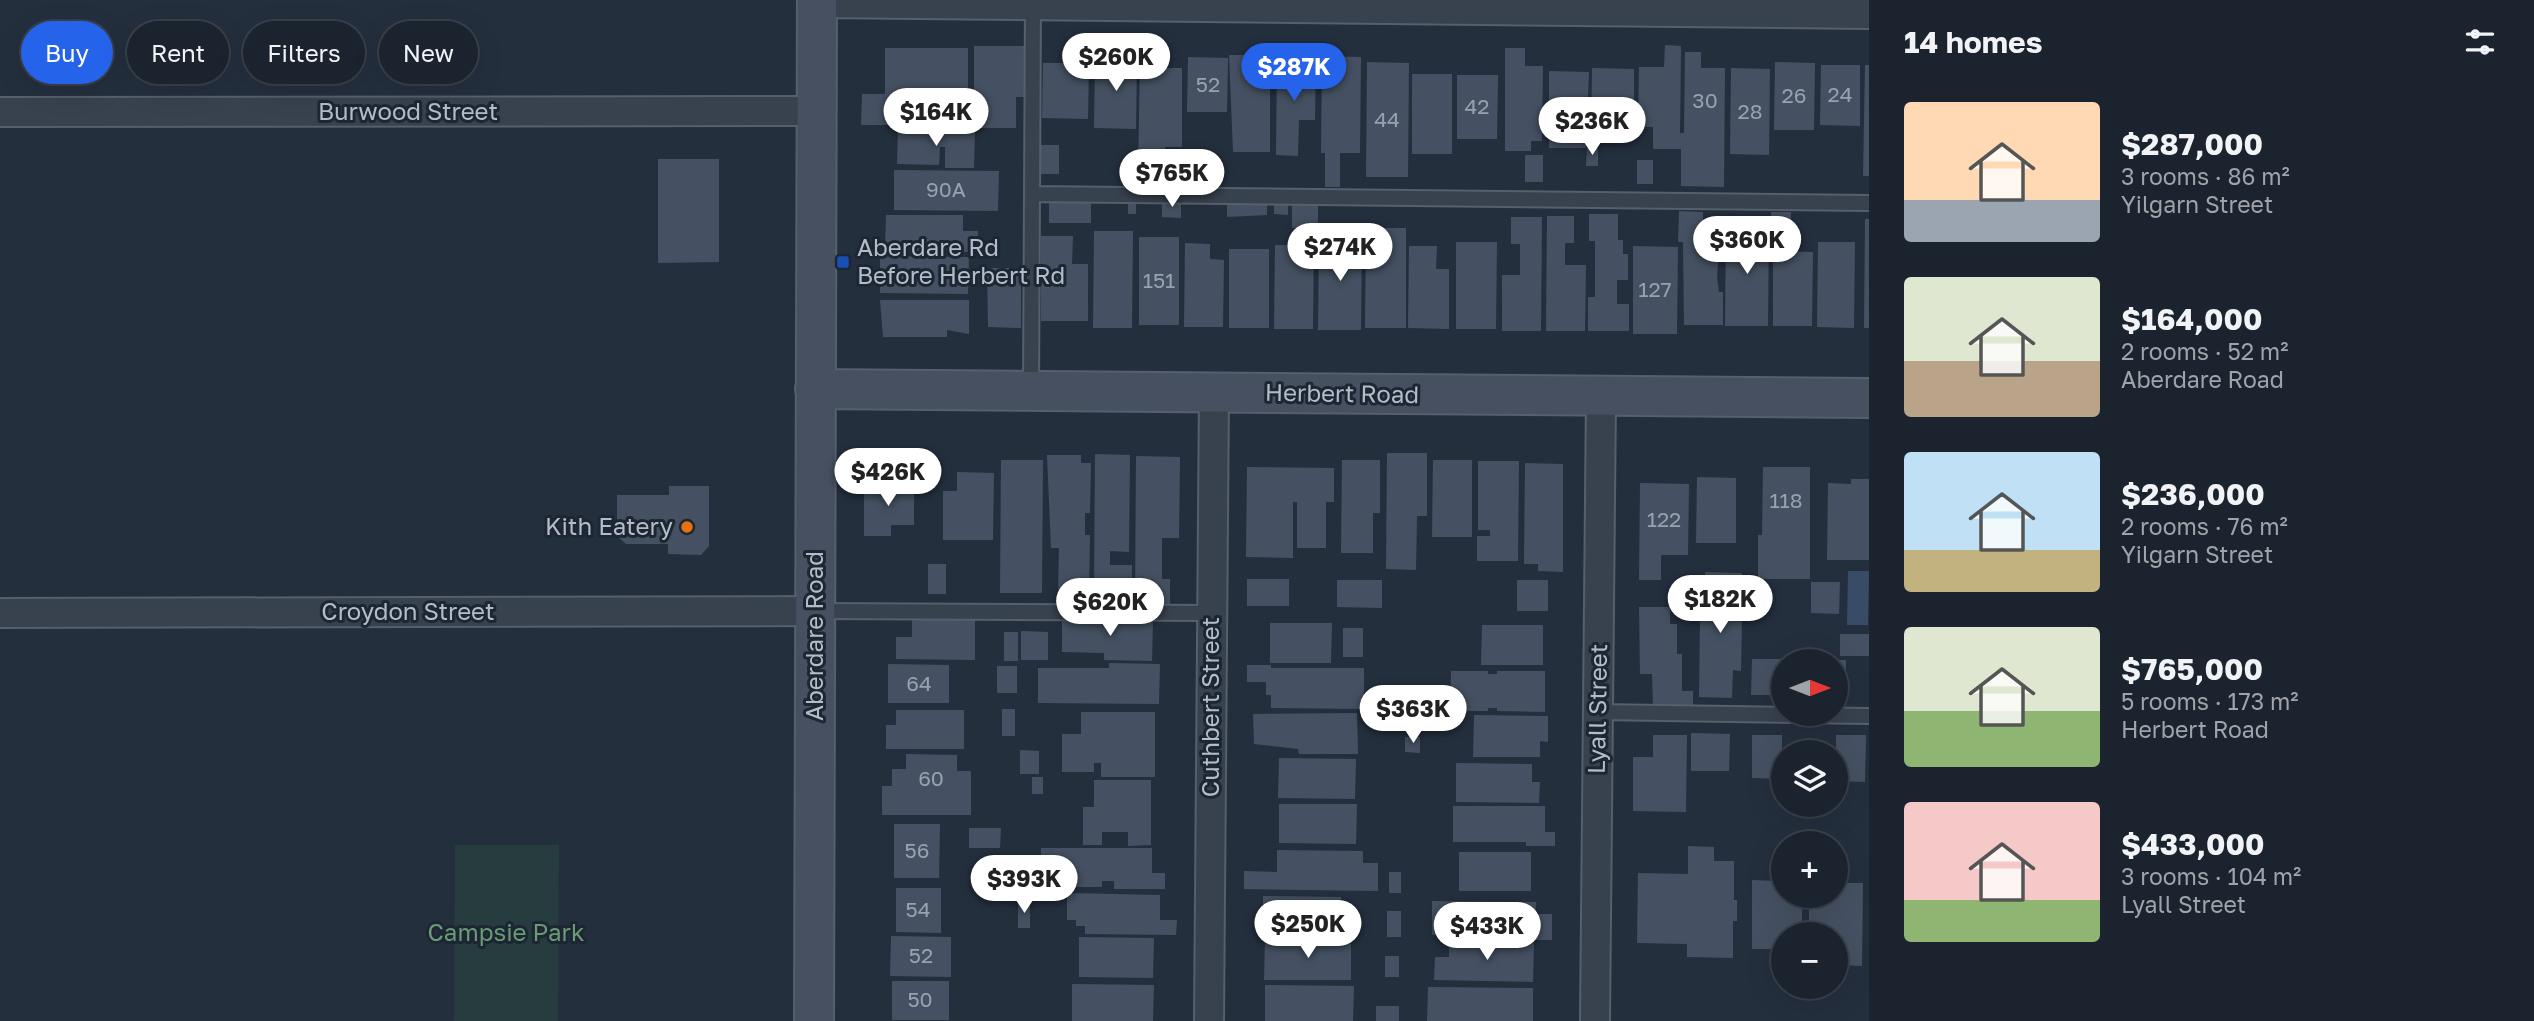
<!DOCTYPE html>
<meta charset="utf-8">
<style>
:root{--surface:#1b232e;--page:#242b36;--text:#f1f3f6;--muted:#a0a4aa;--line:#39404a;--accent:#2563eb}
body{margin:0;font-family:"Golos Text",sans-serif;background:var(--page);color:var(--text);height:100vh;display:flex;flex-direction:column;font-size:26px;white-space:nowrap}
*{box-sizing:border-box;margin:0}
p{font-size:23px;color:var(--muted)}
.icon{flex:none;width:38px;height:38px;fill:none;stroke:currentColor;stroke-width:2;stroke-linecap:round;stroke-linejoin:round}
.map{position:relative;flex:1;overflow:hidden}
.side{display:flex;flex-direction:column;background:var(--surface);width:665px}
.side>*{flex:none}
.hud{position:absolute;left:21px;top:21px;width:665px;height:63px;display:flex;gap:14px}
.needle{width:46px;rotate:90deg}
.tools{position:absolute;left:1771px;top:649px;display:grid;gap:14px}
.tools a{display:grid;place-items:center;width:77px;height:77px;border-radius:50%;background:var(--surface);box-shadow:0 7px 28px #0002,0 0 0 2px var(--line);font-size:35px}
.price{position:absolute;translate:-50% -60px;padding:0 16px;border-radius:24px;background:#fff;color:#222;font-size:23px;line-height:46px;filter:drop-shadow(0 2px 4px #0008)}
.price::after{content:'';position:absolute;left:50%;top:42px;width:21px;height:16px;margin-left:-10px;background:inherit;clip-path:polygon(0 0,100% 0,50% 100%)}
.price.current{background:var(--accent);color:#fff}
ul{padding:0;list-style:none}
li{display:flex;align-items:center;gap:21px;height:175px;padding:0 35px}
li span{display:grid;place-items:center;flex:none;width:196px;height:140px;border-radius:7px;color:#555}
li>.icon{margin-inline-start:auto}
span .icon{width:84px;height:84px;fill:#fffc;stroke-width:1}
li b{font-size:30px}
h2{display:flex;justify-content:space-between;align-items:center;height:84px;padding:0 35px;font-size:30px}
.chip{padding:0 24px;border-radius:32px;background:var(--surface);box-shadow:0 7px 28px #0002,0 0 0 2px var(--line);font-size:24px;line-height:63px}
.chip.current{background:var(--accent);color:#fff}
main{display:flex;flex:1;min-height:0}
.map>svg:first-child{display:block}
.green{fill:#263c3f}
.water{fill:#394c67}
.building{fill:#455162}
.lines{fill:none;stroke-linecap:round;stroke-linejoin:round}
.lane-casing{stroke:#565f6c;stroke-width:18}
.street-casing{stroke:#565f6c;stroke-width:32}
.secondary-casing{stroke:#565f6c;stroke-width:42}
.lane{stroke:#38414e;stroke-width:14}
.street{stroke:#38414e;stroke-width:28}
.secondary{stroke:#465061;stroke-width:38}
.transit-dot{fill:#1a4fb4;stroke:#1d2633;stroke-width:2.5}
.food-dot{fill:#e8710a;stroke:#1d2633;stroke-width:2.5}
.labels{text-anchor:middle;stroke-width:6;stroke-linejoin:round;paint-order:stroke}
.number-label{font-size:21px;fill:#98a1af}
.street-label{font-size:24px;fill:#b4bcc9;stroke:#1d2633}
.poi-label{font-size:24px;fill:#b4bcc9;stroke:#1d2633;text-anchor:start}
.park-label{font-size:24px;fill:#6b9a76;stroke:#1d2633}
</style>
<main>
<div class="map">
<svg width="1869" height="1021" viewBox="0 0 1869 1021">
<rect width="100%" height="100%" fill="#242f3e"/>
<path class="green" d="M455,845h104l-1,176h-104z"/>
<path class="water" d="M1848,571h21l-1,54h-21z"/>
<path class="building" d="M1665,45l16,1 -1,87h4l1,-81h16v16h24l-1,119 -43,-1v-37h-28v-22h-15l1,-60h25z
M974,46h50v51h-8v31h-42z
M885,48h83v61h-62v11h-18v5h-27l1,-31h23z
M1505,48h20v18h18l-1,75h-11v10h-26z
M1229,55h41v97h-37z
M1322,56l39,1 -1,96h-20v34h-15v-34h-4z
M1188,57l40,1 -1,54h-40z
M1095,58l42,1 -1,70 -42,-1z
M1140,59h24v9h18v79h-17v7l10,16 -28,17 -9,-15z
M1277,61h39l-1,59h-16l-1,36 -22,-1z
M1367,62l42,1 -1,114h-42z
M1775,62l40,1 -1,67h-40z
M1043,63h46l-1,56 -46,-1z
M1821,65h39v61l-40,-1z
M1865,65h4v111h-6z
M1592,68l42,1v72h-43z
M1731,68l39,1 -1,86 -39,-1z
M1549,71l40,1 -3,76h-37z
M1412,74h40v80h-40z
M1457,75h41l-1,64h-40z
M898,129l77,3 -1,36h-29v-21h-5l-1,18 -42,-1z
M1040,145h19v29h-19z
M1587,148h11v18h-12z
M1525,155h18v27h-18z
M1213,158l10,11 -15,15 -11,-12z
M658,159h61v103l-61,1z
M1637,160h16v24h-16z
M894,170l105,1 -1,40 -104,-1z
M1049,198l42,1v24h-42z
M1162,200h19v18l-19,-1z
M1227,200l40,2v13l-40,2z
M1274,202h14v13l-14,-1z
M1292,202h26v26h-26z
M1128,203h8v11h-8z
M1679,211l24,1v13h18l-4,53 2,14h4v33h-39l-1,-83h-5z
M1771,212h20v26h-20z
M1589,214h29v26h5v14h5v26h-11v24h12v27h-41v-34h7v-56h-6z
M886,215h77v16h15v21l-93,-1z
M1547,216h27v27h-9v22h21l-1,66h-39z
M1511,217h31l-1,114h-39v-56h18v-31h-9z
M1865,219h4v109h-5z
M1726,225h43l-1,101h-43z
M1366,228h40v100h-41z
M1094,231h39l-1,97h-39z
M1041,236h32l-1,28h16v57h-47z
M1139,237h40v88h-40z
M1319,237h43l-1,93h-43z
M1456,242h41l-1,87h-40z
M1818,242h37l-1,86 -37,-1z
M1185,243l25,1v15l14,1 -1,67h-39z
M1275,245h39l-1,84h-39z
M1409,246h28l-1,23h13v60l-41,-1z
M1633,246l45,1 -1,87h-44z
M1229,249h40v79h-40z
M1773,251l40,1 -1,74h-39z
M880,256l89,1 -1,37 -88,-1z
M987,268h34v60l-33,-1z
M880,300h89v34l-22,-4v7h-64z
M1387,453h40v63h-10l-1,54 -30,-1z
M1095,454l35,1 -1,97 -19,-1v14h22v32h-38z
M1047,455h34v8h10l-1,50h-5v22h5l-1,55h-31l1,-42h-8z
M1136,456l44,1 -1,81h-17v41h8v26h-35z
M1001,460h42l-1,133h-42z
M1342,460h38v53h-7v40h-32z
M1433,460h39v77h-40z
M1478,461h41l-1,100h-41v-25h13v-6h-12z
M1525,463l38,1v108l-25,-1v-7h-14z
M1247,467l87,1v34h-8v46h-29v-46h-4v56l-47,-1z
M1763,467h47v112h-52v-44h4z
M957,472l37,1 -1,67h-50v-49h14z
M1697,477l39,1v65h-40z
M1851,479h18v81h-42l1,-77 23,1z
M1640,483l49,1 -1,71h-27v25h-22z
M864,485h50v40h-23v11h-27z
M669,486h40v60l-8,9 -33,-1v-10h-42l-9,-8v-41h52z
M928,564h18v30h-18z
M1705,572l37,1v36h-14v9h14l-1,53 -8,-1 -1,28 -33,-1 1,-79 8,1v-9h-3z
M1247,579h42v27h-42z
M1337,580h45v28l-45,-1z
M1517,580h31v31h-31z
M1811,582h29l-1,32 -28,-1z
M1639,607h31v17h7v30h5v37h11v14h-40l-1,-31h-12z
M912,619h63v41l-79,-1v-22h16z
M1062,619l91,1 -1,41 -48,-1v-7l-42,-1z
M1270,623h62l-1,40h-61z
M1482,625h61v40h-62z
M1343,628h20v29h-20z
M1021,631l27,1v28h-27z
M1004,632h14v29h-14z
M1840,634h29v22h-29z
M1752,659h45l-14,3v33h-32z
M1836,660h10l-1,44h-9z
M1109,663l51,1 -1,40 -121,-1v-35h71z
M888,664l61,1v38h-61z
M1247,665h24v3h93v41l-93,-1v-13h-5v-13h-19z
M997,666h20v27h-20z
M1451,671h37v3h9v-3h48v41l-48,-1v-3h-9v3h-38z
M1002,709h13v27h-13z
M896,710h68v39h-78v-24h10z
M1081,712h74v65h-54v-14h-7v9h-32v-38h19z
M1357,713l1,41h-59l-1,-5 -44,-5 -1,-30z
M1474,715l74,1v26l-8,-1v16h-67z
M1691,733l39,1 -1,37h-38z
M1653,735h34l-1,77 -53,-1v-54h20z
M1752,735h30v44l-30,-1z
M1836,735h30l-1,47 -29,-1z
M1405,737h15v16l-15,-1z
M1020,750l19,1v23h-19z
M906,754l51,1v16h14v44h-89v-29h10v-17h14z
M1279,758l77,1 -1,40 -77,-1z
M1456,763l76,1v18h8l-1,21 -83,-1z
M1032,777h11v17h-11z
M1094,780h57v65l-23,1v-14h-26v13h-19v-38h11z
M1279,804h78l-1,40 -77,-1z
M1453,806h92v26h10v14h-29v-4h-73z
M894,824h46l-1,54h-45z
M969,828h32l-1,20h-31z
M1688,846l26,1v14h20v39h3v21h-4v37l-46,-1v-13l-50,-1 1,-70 50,1z
M1041,848h111v25h13v16h-51v-8h-12v6h-61z
M1277,850l86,1v12h15v28l-134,-2v-18l33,1z
M1459,852h72v39h-72z
M990,865h23v19h-24z
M1389,872h12v21h-12z
M1752,880l31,1v15h19v38h-19v15h-31z
M1836,883h27l-1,83 -26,-1v-31h-27v-38h27z
M896,888h45v45l-45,-1z
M1067,893l93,2v25h17l-1,15 -91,-1v-8h-9v-6h-9z
M1263,896l78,1v37h-78z
M1018,901l12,1v26h-12z
M1432,901l104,1v12h16v26h-53v-5h-67z
M1387,911h14v26h-14z
M891,936l60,1v40l-61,-1z
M1079,937l75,1 -1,40 -74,-1z
M1265,939l86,1v40h-87z
M1449,941l85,2 -1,39 -99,-2 1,-23h14z
M1385,956h14v21h-14z
M892,981h57v39h-57z
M1072,984l82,1 -1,36h-81z
M1265,985l89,1 -1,35h-88z
M1428,987l105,1v33h-106z
M1376,1006h23v15h-23z"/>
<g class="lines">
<g class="lane-casing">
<path id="lane" d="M1032,194l837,9
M1031,391l2,-390
M817,611l395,2
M1598,712l271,4"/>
</g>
<g class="street-casing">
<path id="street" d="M817,3l1052,11
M0,112l817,-1
M0,613l816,-2
M1209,1021l5,-628
M1595,1021l6,-625"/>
</g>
<g class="secondary-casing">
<path id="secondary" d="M815,389l1054,9
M814,1021l3,-1021"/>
</g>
<use href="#lane" class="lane"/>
<use href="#street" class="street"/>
<use href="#secondary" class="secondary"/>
</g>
<rect class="transit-dot" x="836" y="255" width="14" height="14" rx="3.5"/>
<circle class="food-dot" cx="687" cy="527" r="7"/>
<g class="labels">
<g class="number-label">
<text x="1208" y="92">52</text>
<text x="1840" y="102">24</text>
<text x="1794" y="103">26</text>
<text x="1705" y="108">30</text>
<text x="1477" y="114">42</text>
<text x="1750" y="119">28</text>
<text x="1387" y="127">44</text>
<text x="946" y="197">90A</text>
<text x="1159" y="288">151</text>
<text x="1655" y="297">127</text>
<text x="1786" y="508">118</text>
<text x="1664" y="527">122</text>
<text x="919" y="691">64</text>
<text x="931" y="786">60</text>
<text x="917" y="858">56</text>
<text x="918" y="917">54</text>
<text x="921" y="963">52</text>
<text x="920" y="1007">50</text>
</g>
<g class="street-label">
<text x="408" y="120">Burwood Street</text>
<text transform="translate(1342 394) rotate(1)" y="8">Herbert Road</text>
<text x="408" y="620">Croydon Street</text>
<text transform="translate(815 636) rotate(-90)" y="8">Aberdare Road</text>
<text transform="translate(1211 707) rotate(-90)" y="8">Cuthbert Street</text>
<text transform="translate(1598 709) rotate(-89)" y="8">Lyall Street</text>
</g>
<g class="poi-label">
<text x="857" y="256">Aberdare Rd<tspan x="857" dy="28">Before Herbert Rd</tspan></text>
<text x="673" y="535" text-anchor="end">Kith Eatery</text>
</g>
<g class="park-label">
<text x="506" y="941">Campsie Park</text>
</g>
</g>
</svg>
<div class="tools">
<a><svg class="needle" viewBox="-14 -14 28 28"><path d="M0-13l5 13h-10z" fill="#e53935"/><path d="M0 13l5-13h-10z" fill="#a0a4aa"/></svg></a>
<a><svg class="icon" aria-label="layers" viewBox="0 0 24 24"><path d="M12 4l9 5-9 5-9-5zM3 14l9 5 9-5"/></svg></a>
<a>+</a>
<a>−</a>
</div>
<b class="price" style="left:1116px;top:93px">$260K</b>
<b class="price current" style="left:1294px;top:103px">$287K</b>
<b class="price" style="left:936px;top:148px">$164K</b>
<b class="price" style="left:1592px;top:157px">$236K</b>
<b class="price" style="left:1172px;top:209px">$765K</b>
<b class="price" style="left:1747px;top:276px">$360K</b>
<b class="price" style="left:1340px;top:283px">$274K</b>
<b class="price" style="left:888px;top:508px">$426K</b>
<b class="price" style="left:1720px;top:635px">$182K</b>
<b class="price" style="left:1110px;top:638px">$620K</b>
<b class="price" style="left:1413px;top:745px">$363K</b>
<b class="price" style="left:1024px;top:915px">$393K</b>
<b class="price" style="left:1308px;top:960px">$250K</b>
<b class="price" style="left:1487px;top:962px">$433K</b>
<div class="hud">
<a class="chip current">Buy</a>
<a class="chip">Rent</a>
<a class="chip">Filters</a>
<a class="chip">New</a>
</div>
</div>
<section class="side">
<h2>14 homes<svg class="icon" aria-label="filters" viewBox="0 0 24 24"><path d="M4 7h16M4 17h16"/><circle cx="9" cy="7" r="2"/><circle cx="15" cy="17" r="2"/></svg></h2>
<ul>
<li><span style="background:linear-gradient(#ffd9b3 70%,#9aa5b1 0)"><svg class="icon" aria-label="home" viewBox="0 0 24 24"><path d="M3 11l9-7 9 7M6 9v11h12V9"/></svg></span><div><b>$287,000</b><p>3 rooms · 86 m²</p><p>Yilgarn Street</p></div></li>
<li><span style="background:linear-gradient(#dfe7d0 60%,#b9a48a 0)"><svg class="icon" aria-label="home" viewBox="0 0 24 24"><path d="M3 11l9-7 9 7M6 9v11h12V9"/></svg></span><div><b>$164,000</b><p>2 rooms · 52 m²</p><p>Aberdare Road</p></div></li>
<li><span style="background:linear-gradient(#bfe0f5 70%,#c2b280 0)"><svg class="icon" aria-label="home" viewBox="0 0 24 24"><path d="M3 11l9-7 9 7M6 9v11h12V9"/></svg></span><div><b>$236,000</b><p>2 rooms · 76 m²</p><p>Yilgarn Street</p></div></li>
<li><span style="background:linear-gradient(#dfe7d0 60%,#8fb573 0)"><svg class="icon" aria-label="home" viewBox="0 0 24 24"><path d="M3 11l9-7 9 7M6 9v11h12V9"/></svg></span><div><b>$765,000</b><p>5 rooms · 173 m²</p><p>Herbert Road</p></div></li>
<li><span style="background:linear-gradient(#f6c9c9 70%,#8fb573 0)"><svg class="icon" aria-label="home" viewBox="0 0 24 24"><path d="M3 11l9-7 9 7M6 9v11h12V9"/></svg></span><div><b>$433,000</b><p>3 rooms · 104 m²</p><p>Lyall Street</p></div></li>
</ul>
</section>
</main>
